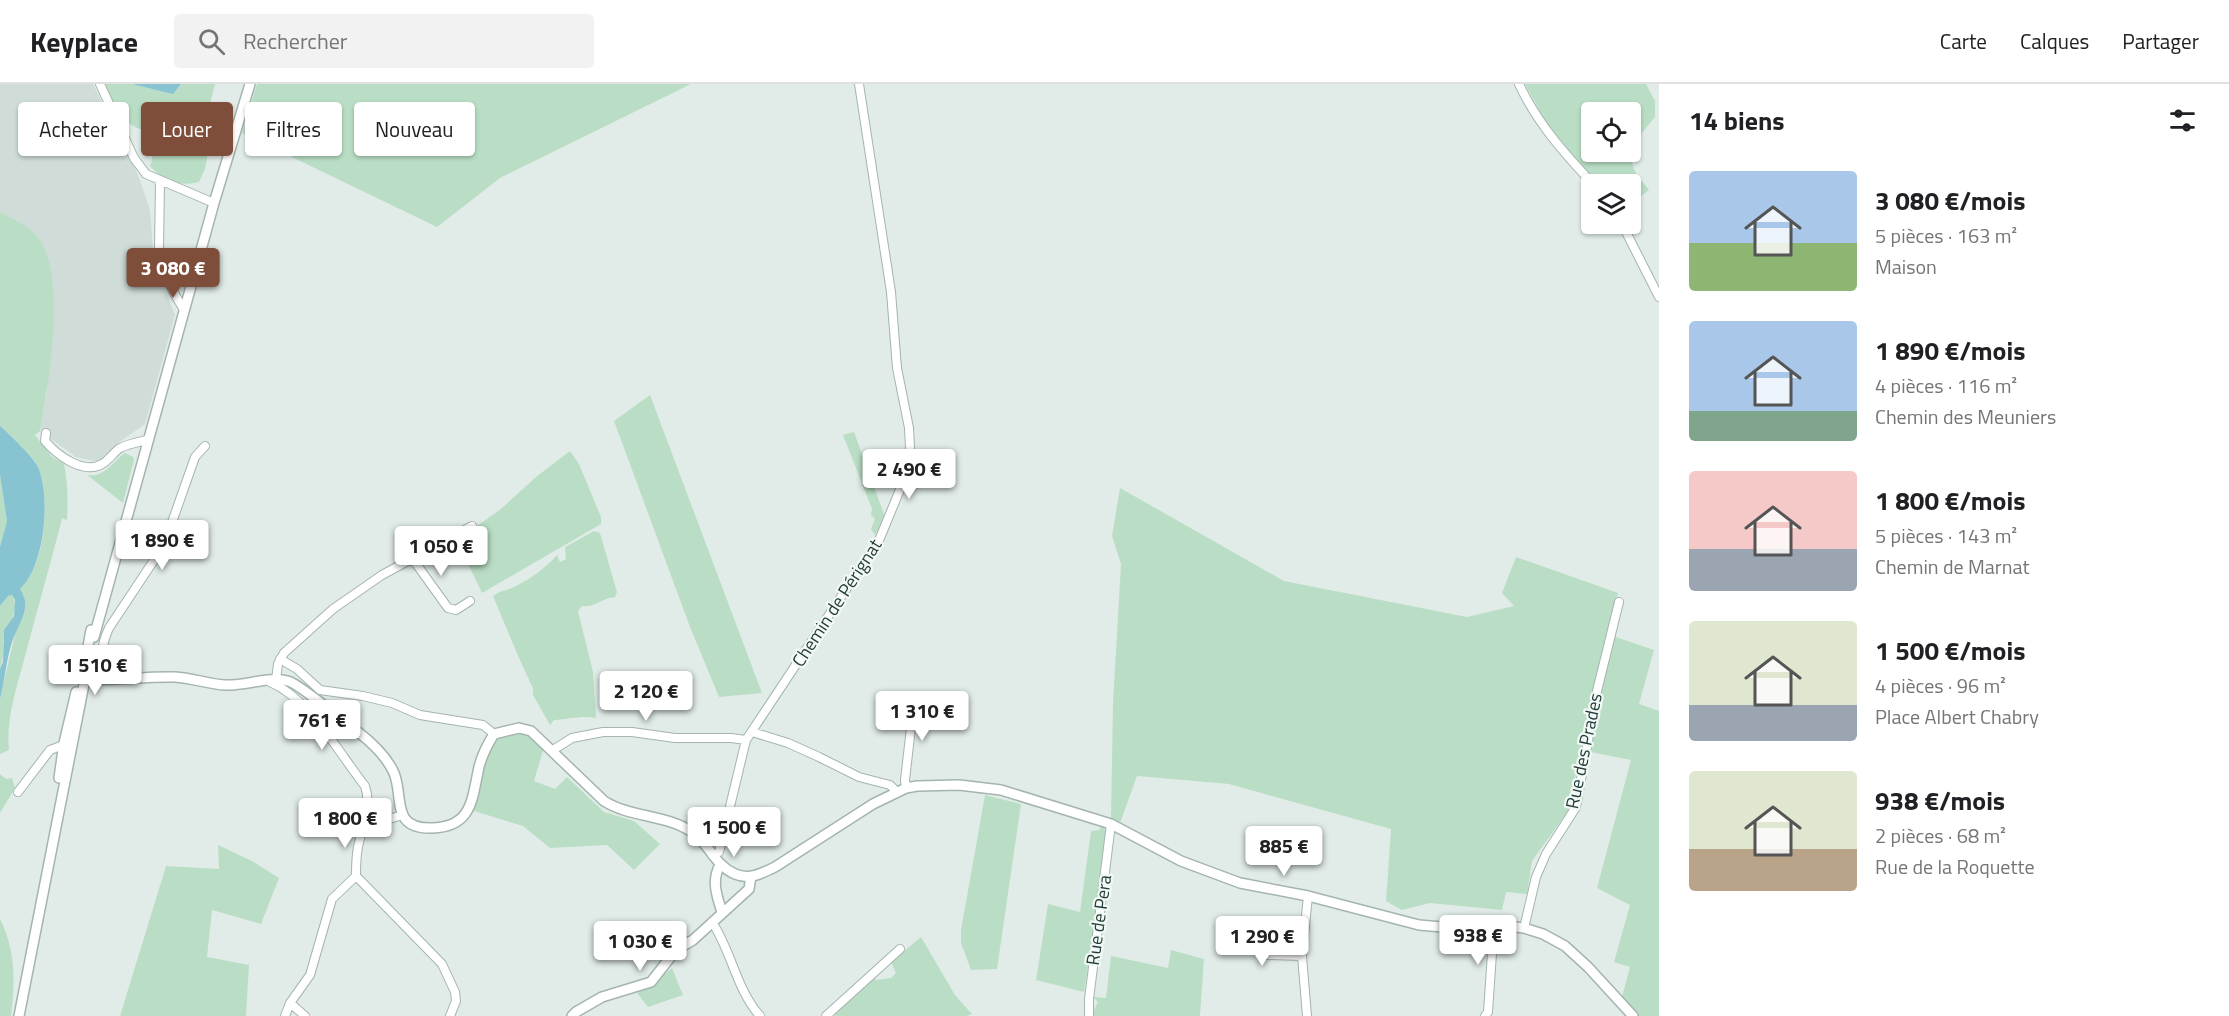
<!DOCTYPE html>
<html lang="fr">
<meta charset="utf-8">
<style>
:root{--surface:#fff;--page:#f2f2f2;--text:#202124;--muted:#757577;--line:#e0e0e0;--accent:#7f4e3b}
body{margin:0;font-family:"Titillium Web",sans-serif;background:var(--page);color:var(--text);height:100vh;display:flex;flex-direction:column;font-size:22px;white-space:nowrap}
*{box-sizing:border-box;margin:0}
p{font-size:20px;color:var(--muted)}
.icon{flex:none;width:33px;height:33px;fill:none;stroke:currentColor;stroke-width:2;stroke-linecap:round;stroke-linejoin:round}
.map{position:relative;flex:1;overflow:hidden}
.drawer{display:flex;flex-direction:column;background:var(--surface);width:570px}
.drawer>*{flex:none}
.hud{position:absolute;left:18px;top:18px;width:570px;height:54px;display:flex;gap:12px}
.controls{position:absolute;left:1581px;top:18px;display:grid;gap:12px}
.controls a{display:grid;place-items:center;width:60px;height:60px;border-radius:6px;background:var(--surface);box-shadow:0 2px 4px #0004;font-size:30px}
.price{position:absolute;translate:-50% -51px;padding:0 14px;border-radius:6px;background:#fff;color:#222;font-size:20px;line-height:39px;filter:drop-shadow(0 2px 3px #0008)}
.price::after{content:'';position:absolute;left:50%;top:36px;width:18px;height:14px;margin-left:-9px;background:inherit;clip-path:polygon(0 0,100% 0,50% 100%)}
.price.selected{background:var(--accent);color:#fff}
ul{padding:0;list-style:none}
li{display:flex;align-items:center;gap:18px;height:150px;padding:0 30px}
li span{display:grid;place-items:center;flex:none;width:168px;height:120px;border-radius:6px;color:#555}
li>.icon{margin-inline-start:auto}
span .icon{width:72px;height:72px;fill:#fffc;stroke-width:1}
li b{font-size:26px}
h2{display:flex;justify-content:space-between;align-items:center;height:72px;padding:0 30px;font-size:26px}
.chip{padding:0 21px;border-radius:6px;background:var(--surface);box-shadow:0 2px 4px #0004;font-size:21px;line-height:54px}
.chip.selected{background:var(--accent);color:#fff}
header{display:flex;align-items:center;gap:36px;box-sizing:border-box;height:84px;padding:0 30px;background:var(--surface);border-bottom:2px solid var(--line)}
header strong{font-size:28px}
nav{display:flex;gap:33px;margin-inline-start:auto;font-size:21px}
.search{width:420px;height:54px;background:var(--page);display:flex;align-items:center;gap:15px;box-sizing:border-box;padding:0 21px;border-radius:6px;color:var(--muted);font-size:22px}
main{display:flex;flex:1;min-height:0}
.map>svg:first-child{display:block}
.built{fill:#cfdcd7}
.green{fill:#badec5;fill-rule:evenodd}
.water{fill:#88c3d2}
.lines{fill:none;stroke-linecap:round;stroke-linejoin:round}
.minor-casing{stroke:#a4b4af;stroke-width:10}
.tertiary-casing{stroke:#a4b4af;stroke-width:12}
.minor{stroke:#fff;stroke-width:8}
.tertiary{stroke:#fff;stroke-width:9}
.labels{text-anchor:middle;stroke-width:4.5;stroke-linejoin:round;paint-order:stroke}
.street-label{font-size:18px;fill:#213d37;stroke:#f2f8f5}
</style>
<header>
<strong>Keyplace</strong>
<div class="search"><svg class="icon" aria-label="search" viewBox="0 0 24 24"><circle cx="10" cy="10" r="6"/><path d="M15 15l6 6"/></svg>Rechercher</div>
<nav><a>Carte</a><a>Calques</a><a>Partager</a></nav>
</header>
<main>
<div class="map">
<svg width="1659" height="932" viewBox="0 0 1659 932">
<rect width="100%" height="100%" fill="#e1ece8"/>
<path class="built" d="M0,0h93l45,91 12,35 4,53 21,52 -30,109 -30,21 -17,17 -22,-5 -36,-26 7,-38 -12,-159 -35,-22z"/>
<path class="green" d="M105,0h27l40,9 9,-9h34l-6,24 5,2 1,7 -10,52 -6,13c-17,5 -37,-1 -49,-16 5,-12 1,-23 -4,-35 -27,-8 -29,-23 -41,-47z
M257,0h434l-191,94 -63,49 -195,-94z
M1525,0h121l9,17v16c-12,15 -31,33 -20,54 3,7 10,13 14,19l-18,14 -1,-20h-32l-44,-47zM1592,28h38v40h-38z
M0,128c11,6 26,13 35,22 34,33 13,154 5,197l-5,4 17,22 12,7c4,19 4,37 3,56l-5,-2 -1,5c-12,46 -25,91 -37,137 -8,30 -18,59 -15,90l-9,4v-55l24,-104 -5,-6c27,-22 32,-92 19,-122 -5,-12 -28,-32 -38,-41z
M650,311l112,298 -43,4 -29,-70 -76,-206z
M854,348l31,85 -10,18 -4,-6 4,-10 -4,-4 1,-6 -29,-74z
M570,367l9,13 22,53v7l-119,69 -24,-50 23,-20 20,-14 35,-32z
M125,369l8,4 1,3 -11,43 -36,-28c18,3 26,-14 38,-22z
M0,391l7,46 -7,26z
M1120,404l164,93 183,36 47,-11 -12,-13 14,-36 102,36 -11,41 47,16 -15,54 20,7v305h-20l-17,-19 8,-30 -16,-5 16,-57 -33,-17 34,-128 -41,-8 -8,-6 -14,65 -36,50 -5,33 -21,-2 -4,18 -72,-7 -28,7 -16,-9 5,-72 -162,-45 -92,-8 -17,47 -9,-5 2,-115 8,-139 -9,-28z
M594,447l6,2 17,59 -2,5c-13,1 -20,11 -33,9l-4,5 15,61 3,46c-14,-3 -26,1 -42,2l-4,5 -17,-30v-7c-15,-31 -27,-61 -40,-92 10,-7 13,-5 21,-9 15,-7 33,-20 43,-32l3,7 6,-3 -1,-12z
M12,511c10,20 -8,29 -9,46 0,10 1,18 -3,28v-63l8,-10z
M519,648l11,4 14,11 -10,34 21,8 12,-12 37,35 30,9 26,23 -26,26 -27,-25 -57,3 -27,-22 -49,-15 13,-58 8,-15z
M0,690l6,5 6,-1 3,10 -15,25z
M985,711l36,9 -24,165 -26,1 -10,-27v-13z
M1102,741l5,8v8l-23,151 -48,-12 12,-76 32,8 11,-81 8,-1z
M218,761l34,16 27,17 -18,46 -49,-14 -5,47 42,8 -3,51h-126l46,-150 53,3z
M0,835c16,31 15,63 11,97h-11z
M921,853l34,58 17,19 -5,2h-131l-2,-2 40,-38 2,4 15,-2 5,-5 -5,-11z
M1171,866l33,9 -4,57h-106v-6l4,-8 -5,-5 13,1 5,-42 57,12z
M672,884l11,27 -35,12 -11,-14 12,-6z"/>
<path class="water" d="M132,0h49l-8,10z
M0,342c10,9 32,29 38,41 13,30 7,99 -18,122 13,18 -2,35 -8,53 -6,18 -7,39 -12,57v-30l3,-7 1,-32 10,-14 1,-16 -3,-5 -4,1 -8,10v-59l7,-26 -7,-46z"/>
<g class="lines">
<g class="minor-casing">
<path id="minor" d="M100,0l34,74 12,16 68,29
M1519,0c18,39 45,69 74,100
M160,97l-1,68 11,37 14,24
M1622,140l37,73
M46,349l-1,8c12,14 38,34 57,23 7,-4 12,-12 18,-16 8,-4 19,-6 27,-8
M412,474l36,50 8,2 14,-9
M280,575l17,10 23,21 43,6 29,7 28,12 63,10 11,9
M108,592c2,-8 -4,-12 -5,-19 -2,-10 2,-20 6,-29l55,-83 31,-88 10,-11
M276,596l2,-16 6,-11 49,-44 49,-34 90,-49
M270,598c40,17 68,70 95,104 7,20 -3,41 -7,61 -2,10 -2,20 -2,29
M752,648l36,11 31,14 40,20 31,8 6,6
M553,666l19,-12 31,-6h29l43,6h56l15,2
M906,704l-1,-8 7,-61 6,-8 11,-4 2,-5
M18,708l32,-42 16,-6
M364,742l39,-11
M712,771l7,-3 27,-112 134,-202 26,-63 4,-27 -1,-20 -12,-60 -6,-76 -32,-208
M356,792l86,88 13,28 1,9 -6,15
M712,838c20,30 24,67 48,94
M1524,844l12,-51 10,-23 30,-47 21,-116 22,-89
M1231,856l35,15 36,1
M290,919l15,13
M285,932l5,-13 20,-28 22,-76 24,-23
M826,932l74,-67
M1089,932v-17l22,-175
M1307,932l-5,-60 6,-60
M1485,932l3,-4 6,-88"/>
</g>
<g class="tertiary-casing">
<path id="tertiary" d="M91,546l-8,43 2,6c30,2 60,-3 90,-2 17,1 33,7 50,8 21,1 43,-9 63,-4 12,3 57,42 70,51 13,10 29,25 36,41 10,24 -4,56 38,55 41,-1 40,-30 47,-61 3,-12 8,-22 15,-33l25,-6 12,3 73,70c27,17 61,13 88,31 17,11 22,33 43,42 14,6 26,0 40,-7l98,-63 33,-16 11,-2 42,-1 42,5 110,34 70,37 59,22 68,13 111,29 23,2 48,-3 34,4 19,6 22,12 23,21 45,49
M94,553l120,-434 36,-119
M83,589l4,-7 30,10
M59,694l5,-35 12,-51
M720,781c-9,15 -3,32 2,47
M19,932l67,-342
M572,932l4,-4 26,-15 49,-15 25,-32 17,-10 56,-51 2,-13"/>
</g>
<use href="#minor" class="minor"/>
<use href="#tertiary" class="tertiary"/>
</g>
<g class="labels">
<g class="street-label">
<text transform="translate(837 519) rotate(-57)" y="6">Chemin de Pérignat</text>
<text transform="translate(1584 667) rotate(-78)" y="6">Rue des Prades</text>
<text transform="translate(1099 836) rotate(-82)" y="6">Rue de Pera</text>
</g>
</g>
</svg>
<div class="controls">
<a><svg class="icon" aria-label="locate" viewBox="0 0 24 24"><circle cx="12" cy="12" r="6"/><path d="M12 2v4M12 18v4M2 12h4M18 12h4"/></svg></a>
<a><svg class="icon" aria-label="layers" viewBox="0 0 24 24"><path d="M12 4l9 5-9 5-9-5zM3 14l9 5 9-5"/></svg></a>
</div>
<b class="price selected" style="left:173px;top:215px">3 080 €</b>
<b class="price" style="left:909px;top:416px">2 490 €</b>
<b class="price" style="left:162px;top:487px">1 890 €</b>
<b class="price" style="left:441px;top:493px">1 050 €</b>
<b class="price" style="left:95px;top:612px">1 510 €</b>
<b class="price" style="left:646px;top:638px">2 120 €</b>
<b class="price" style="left:922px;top:658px">1 310 €</b>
<b class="price" style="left:322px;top:667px">761 €</b>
<b class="price" style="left:345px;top:765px">1 800 €</b>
<b class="price" style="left:734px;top:774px">1 500 €</b>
<b class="price" style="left:1284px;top:793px">885 €</b>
<b class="price" style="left:1478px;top:882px">938 €</b>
<b class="price" style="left:1262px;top:883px">1 290 €</b>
<b class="price" style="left:640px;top:888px">1 030 €</b>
<div class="hud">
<a class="chip">Acheter</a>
<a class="chip selected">Louer</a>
<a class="chip">Filtres</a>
<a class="chip">Nouveau</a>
</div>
</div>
<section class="drawer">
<h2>14 biens<svg class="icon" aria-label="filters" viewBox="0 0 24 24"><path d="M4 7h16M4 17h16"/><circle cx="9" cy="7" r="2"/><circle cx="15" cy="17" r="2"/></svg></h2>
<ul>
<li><span style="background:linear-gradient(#a9c7e8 60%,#8fb573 0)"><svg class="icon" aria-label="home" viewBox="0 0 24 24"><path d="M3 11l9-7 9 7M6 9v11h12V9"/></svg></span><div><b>3 080 €/mois</b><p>5 pièces · 163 m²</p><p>Maison</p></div></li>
<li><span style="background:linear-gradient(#a9c7e8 75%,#7fa58c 0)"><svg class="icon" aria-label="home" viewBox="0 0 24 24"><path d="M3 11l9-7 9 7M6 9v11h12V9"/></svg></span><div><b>1 890 €/mois</b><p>4 pièces · 116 m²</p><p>Chemin des Meuniers</p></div></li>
<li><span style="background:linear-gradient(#f6c9c9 65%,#9aa5b1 0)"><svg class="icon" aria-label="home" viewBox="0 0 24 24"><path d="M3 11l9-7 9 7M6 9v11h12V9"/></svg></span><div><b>1 800 €/mois</b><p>5 pièces · 143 m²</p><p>Chemin de Marnat</p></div></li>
<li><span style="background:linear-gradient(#dfe7d0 70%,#9aa5b1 0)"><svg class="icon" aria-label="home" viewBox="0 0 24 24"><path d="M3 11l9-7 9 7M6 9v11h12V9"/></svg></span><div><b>1 500 €/mois</b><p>4 pièces · 96 m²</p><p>Place Albert Chabry</p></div></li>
<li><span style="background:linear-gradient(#dfe7d0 65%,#b9a48a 0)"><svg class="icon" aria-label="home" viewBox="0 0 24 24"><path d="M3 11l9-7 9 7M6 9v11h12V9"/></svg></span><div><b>938 €/mois</b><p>2 pièces · 68 m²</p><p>Rue de la Roquette</p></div></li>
</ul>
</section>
</main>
